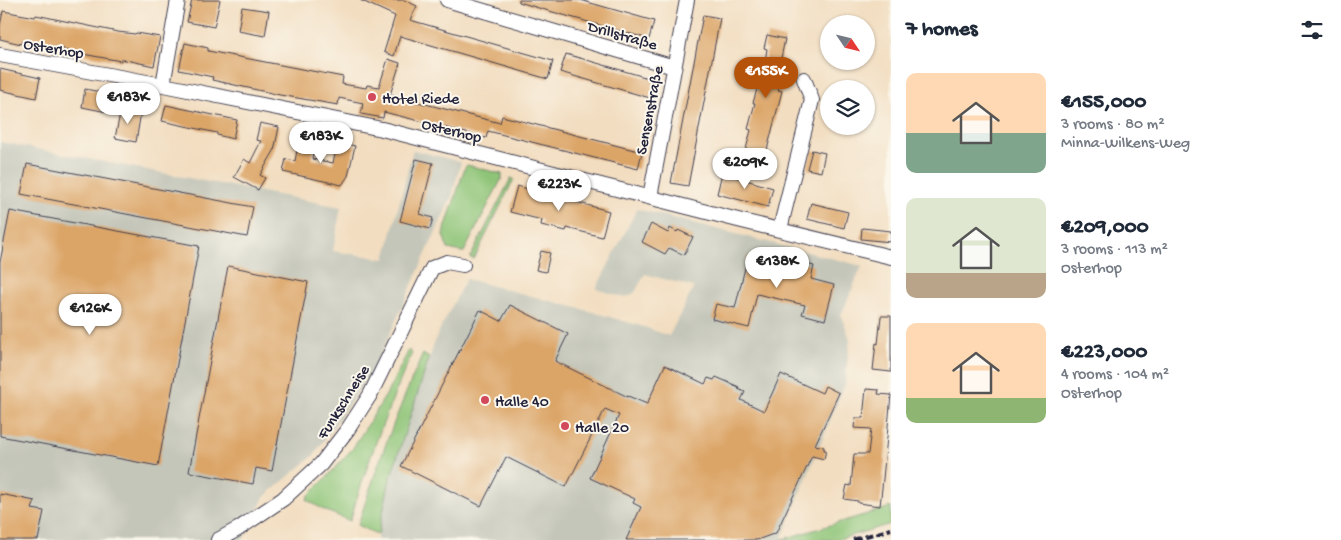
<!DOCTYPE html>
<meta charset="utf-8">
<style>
:root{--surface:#fff;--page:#f6f6f7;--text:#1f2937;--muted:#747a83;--accent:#b45309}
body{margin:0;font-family:"Gochi Hand",sans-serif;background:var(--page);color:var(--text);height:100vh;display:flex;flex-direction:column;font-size:19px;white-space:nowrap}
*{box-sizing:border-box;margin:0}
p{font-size:16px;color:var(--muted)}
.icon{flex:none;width:28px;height:28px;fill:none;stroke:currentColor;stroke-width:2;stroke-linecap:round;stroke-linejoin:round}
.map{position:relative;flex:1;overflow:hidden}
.sheet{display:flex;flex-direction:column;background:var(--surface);width:450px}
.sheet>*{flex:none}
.needle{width:32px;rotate:125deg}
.buttons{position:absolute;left:820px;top:15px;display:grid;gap:10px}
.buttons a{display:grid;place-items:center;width:55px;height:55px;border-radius:50%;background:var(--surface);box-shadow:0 1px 4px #0004;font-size:25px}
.price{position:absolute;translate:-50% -42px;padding:0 11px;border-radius:18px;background:#fff;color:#222;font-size:16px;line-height:32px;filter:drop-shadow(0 1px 2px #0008)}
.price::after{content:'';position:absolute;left:50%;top:30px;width:15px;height:11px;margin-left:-8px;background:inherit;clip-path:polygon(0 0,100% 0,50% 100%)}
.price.active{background:var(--accent);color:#fff}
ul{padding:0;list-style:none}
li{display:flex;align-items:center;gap:15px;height:125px;padding:0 15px}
li span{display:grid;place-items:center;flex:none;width:140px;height:100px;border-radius:10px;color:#555}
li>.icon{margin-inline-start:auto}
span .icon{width:60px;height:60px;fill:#fffc;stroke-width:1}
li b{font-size:21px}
h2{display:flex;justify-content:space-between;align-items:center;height:60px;padding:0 15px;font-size:21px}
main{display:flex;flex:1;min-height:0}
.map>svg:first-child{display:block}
.industrial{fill:#c4c6b9}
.green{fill:#8ec477;stroke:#587359}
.building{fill:#dca568}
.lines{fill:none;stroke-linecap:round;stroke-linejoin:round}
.minor-casing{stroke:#413e4f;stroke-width:16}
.minor{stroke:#fff;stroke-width:14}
.rail{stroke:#22223b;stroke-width:4;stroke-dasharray:8 4;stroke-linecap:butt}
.poi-dot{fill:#d1495b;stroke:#fbf7ec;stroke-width:2}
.labels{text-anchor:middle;stroke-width:4;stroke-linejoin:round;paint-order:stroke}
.street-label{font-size:16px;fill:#22223b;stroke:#fbf7ec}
.poi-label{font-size:16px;fill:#22223b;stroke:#fbf7ec;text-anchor:start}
</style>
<main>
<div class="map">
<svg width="891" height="540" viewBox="0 0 891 540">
<rect width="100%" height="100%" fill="#fbf7ec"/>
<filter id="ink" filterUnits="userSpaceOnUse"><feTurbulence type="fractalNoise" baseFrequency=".02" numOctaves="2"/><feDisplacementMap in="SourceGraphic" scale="10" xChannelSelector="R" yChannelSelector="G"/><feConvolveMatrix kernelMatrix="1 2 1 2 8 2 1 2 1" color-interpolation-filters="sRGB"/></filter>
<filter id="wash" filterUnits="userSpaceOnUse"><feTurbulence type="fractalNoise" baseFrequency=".0096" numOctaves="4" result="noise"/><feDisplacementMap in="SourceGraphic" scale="20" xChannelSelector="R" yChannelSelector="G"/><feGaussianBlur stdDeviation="1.12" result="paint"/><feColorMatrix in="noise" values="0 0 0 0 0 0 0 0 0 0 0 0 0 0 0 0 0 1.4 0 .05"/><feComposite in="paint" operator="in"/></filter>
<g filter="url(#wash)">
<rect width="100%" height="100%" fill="#f2ddc0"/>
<path class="industrial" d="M0,142l341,65 -8,44 52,8 28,-109 48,12 -9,34 -78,173 -61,87 -49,41 -21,43h-243z
M637,209l225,57 -21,49 9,24 -5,45 -64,156h-404l13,-61 24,-76 24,-70 28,-54 123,32 55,16 25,9 25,-49 -49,-13 -10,18 -5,4 -7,1 -27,-8z"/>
<path class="green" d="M467,165l35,9v4l-38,74h-2l-14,-3 -5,-14 22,-68z
M511,178l3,1 -40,80 -4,-1z
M409,350l3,3c-24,55 -45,110 -62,168l-26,-11 -17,-10 1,-4 19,-19 26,-29 33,-53z
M423,354l6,4 -39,121 -12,56 -20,-10c19,-59 39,-114 65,-171z
M891,507v17l-55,16h-56z"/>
<g id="blocks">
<path class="building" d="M192,0h28l-6,27 -27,-5z
M360,0h44l13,6 -7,14 143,41 -5,18 -148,-43 -6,20 -10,-4 11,-36z
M519,0h61l74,21 -5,18 -107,-30 -23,-7z
M242,7l27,4 -4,25 -27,-5z
M3,11l32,6 1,-2 82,17 17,2 1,-1 24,4 -6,29 -33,-7v2l-33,-6 -25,-5 1,-1 -42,-8 -1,3 -21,-5v-13z
M703,15l17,3 -32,168 -17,-3z
M767,35l18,4 -5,24 3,1 -5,26 4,1 -17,67 -20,-5 6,-23 -3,-1 7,-26h-2l5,-18 3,1 6,-37 -3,-1z
M185,43l23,5v3l135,26 -1,7 24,4 1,-3 12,2 9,-28 12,4 -10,32 110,28 2,-7 140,36 -4,17 -150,-38 -2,7 -102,-26 -1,6 -22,-4 2,-11 -24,-5 -1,7 -58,-10 -68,-15 1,-3 -34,-7z
M566,54l89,26 -5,18 -90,-26z
M0,69l40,9 -4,20 -36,-8z
M85,89l26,5 -4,18 -25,-5z
M166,105l71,15 -4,19 -16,-4v-2l-55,-12z
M121,109l20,3 -5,30 -21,-4z
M260,123l19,4 -5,24 -14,24 5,3 -7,12 -24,-13 10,-18 6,4 11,-22 -5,-1z
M299,139l16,3 -3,17 21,4 5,-21 17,4 -7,30 -6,9 -59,-13 3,-13 9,2z
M812,150l13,3 -4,19 -14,-3z
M416,159l17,4 -13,51 13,4 -3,11 -30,-8z
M27,164l226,43 -6,30 -226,-43z
M722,173l51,15 -5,19 -51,-13z
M517,186l92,25 -7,26 -35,-9 -1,3 -25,-6 1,-5 -32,-8z
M811,203l37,9 -4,16 -37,-9z
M10,211l189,35 -41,220 -158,-30v-174z
M651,224l17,9 2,-5 7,4 1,-2 15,7 -9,18 -15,-7 -4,6 -23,-12z
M862,228l29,3v11l-30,-3z
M541,251l9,2 -4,19 -10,-2z
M768,254l46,12 -3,13 23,6 -9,35 -23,-6 3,-9 -48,-11 -8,34 -37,-9 4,-15 19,4 13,-52 18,4z
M228,266l80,16 -36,189 -16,-3 -3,16 -64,-12z
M510,305l58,29 -13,27 73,36v-1l19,8 18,-39 40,19 3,-6 6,2 2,-3 23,10 -1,2 7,3 -4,8 23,11 17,-37 41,19 3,-7 14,7 -24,52 9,2v3h2l-2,9 -12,-3 -36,77 -19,7h-131l15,-33 -8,-4 2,-4 -45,-21 29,-63 -14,-6 -39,78 -60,-30 -25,49 -80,-40 79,-156 21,11z
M881,316h10v56l-18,-2 3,-27 2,1z
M866,389l13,1 -1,4 13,1 -8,84 -3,27 -22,-3v-2l-14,-2 3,-14 4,1 3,-32h14l3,-25 -17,-1 1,-10h8z
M0,494l35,7 -3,8 12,2 -6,29h-38z"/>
</g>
</g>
<g filter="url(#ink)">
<use href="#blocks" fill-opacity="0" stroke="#413e4f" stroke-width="1"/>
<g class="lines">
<g class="minor-casing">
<path id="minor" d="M447,0l227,67
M0,55l163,30 219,44 356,91 153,37
M163,85l15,-85
M650,197l37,-197
M780,229l32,-129 -8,-21
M218,540l20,-11 45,-30 38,-35 27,-35 22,-34 62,-127 15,-6 16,3"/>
</g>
<use href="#minor" class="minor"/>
<path class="rail" d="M853,540l38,-11"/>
</g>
</g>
<g class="poi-dot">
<circle cx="372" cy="97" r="5"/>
<circle cx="485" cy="400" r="5"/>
<circle cx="565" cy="426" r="5"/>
</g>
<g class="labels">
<g class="street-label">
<text transform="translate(623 34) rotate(16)" y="6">Drillstraße</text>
<text transform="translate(54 47) rotate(10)" y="6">Osterhop</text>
<text transform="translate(648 110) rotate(-79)" y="6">Sensenstraße</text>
<text transform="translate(452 129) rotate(14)" y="6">Osterhop</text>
<text transform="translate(342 401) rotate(-58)" y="6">Funkschneise</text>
</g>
<g class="poi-label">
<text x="382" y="103">Hotel Riede</text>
<text x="495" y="406">Halle 40</text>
<text x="575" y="432">Halle 20</text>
</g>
</g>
</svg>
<div class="buttons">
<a><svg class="needle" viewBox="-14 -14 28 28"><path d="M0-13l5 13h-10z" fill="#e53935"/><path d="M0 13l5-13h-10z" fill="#747a83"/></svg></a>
<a><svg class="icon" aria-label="layers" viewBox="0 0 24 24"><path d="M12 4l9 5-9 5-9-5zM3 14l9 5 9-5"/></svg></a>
</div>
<b class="price active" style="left:766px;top:99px">€155K</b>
<b class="price" style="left:128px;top:125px">€183K</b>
<b class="price" style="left:321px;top:164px">€183K</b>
<b class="price" style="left:745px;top:190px">€209K</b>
<b class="price" style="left:559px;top:212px">€223K</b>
<b class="price" style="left:777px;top:289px">€138K</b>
<b class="price" style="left:90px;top:336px">€126K</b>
</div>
<section class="sheet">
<h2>7 homes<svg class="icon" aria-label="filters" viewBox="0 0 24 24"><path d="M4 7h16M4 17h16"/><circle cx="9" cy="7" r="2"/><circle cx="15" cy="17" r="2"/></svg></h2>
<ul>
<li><span style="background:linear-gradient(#ffd9b3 60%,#7fa58c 0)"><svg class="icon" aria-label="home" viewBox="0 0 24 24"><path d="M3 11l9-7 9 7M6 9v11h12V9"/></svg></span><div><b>€155,000</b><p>3 rooms · 80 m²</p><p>Minna-Wilkens-Weg</p></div></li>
<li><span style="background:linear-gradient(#dfe7d0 75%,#b9a48a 0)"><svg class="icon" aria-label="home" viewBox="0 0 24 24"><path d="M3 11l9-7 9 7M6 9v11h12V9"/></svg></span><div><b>€209,000</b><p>3 rooms · 113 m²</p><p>Osterhop</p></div></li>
<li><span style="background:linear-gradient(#ffd9b3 75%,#8fb573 0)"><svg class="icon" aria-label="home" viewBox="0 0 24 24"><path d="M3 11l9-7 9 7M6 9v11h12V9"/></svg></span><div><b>€223,000</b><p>4 rooms · 104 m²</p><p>Osterhop</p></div></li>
</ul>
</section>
</main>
